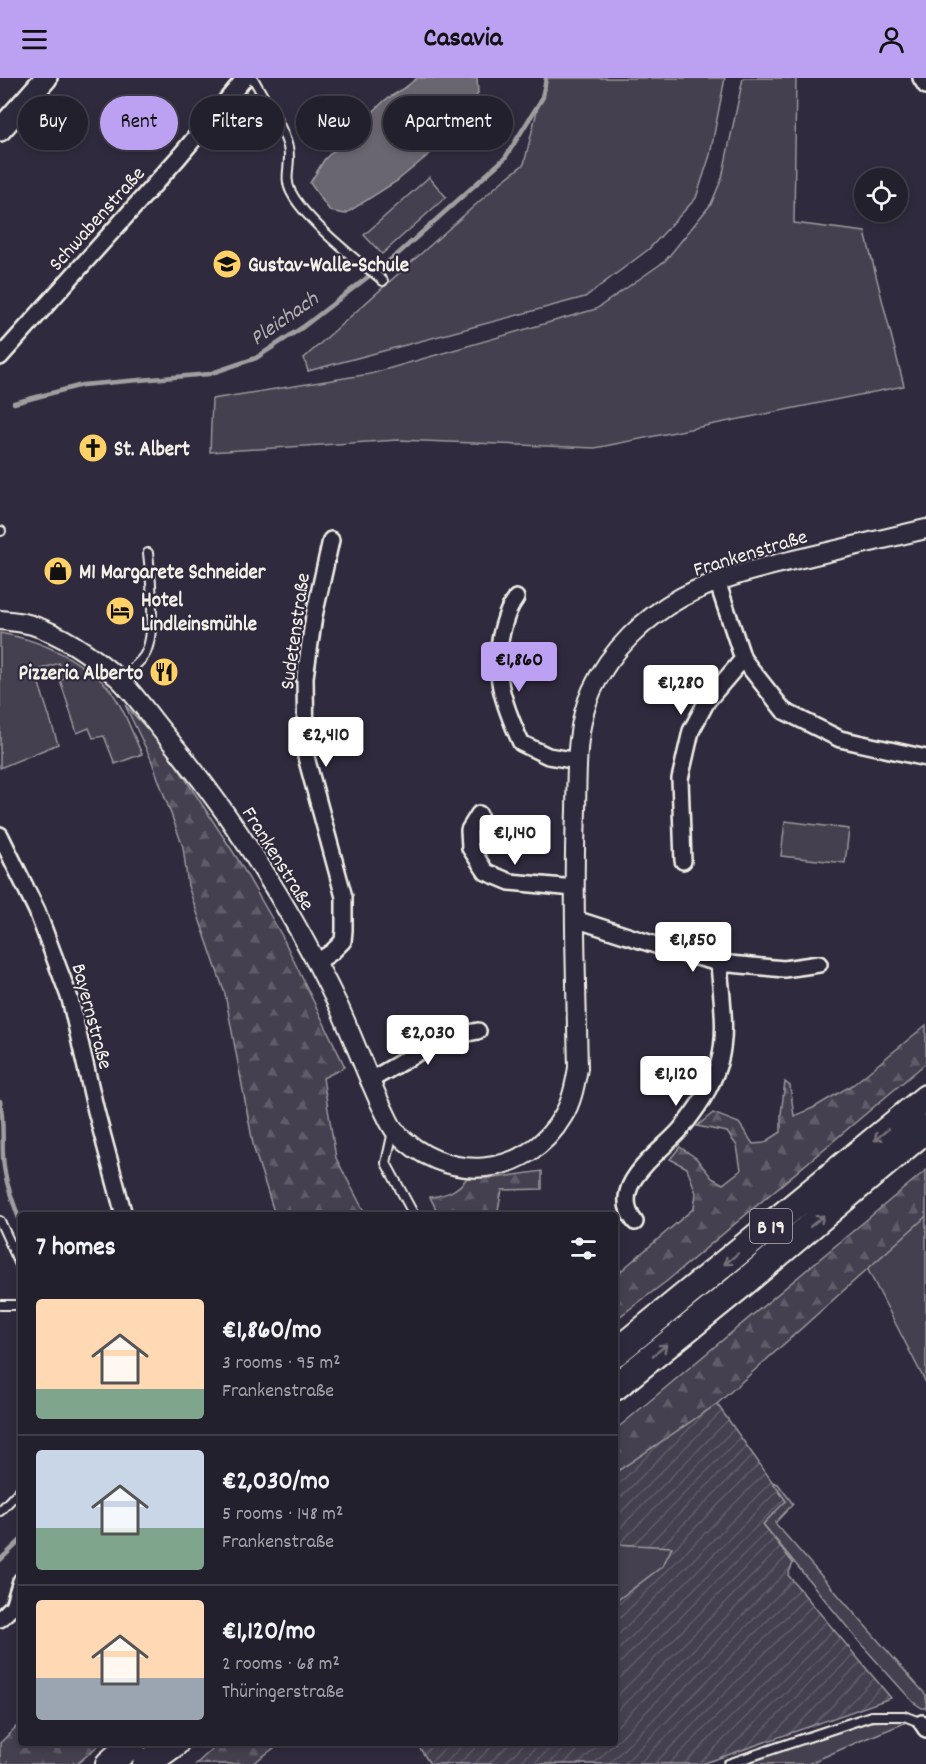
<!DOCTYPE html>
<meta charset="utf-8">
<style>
:root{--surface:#23202e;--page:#2f2d3a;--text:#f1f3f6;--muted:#a3a3aa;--line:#403e4a;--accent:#bca0f2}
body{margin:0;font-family:Dekko,sans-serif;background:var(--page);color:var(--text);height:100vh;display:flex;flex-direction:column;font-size:22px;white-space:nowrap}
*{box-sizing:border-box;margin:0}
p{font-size:20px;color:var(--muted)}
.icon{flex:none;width:33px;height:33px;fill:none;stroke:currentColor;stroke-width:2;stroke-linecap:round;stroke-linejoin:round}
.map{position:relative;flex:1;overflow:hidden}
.drawer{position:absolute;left:18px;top:1134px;width:600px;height:534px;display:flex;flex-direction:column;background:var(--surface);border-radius:6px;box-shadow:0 3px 9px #0003,0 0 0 2px var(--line)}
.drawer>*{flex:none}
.guide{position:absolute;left:18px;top:18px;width:600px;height:54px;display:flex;gap:12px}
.controls{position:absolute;left:854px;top:90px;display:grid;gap:12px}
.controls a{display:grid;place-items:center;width:54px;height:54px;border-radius:50%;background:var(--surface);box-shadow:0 3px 9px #0003,0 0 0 2px var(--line);font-size:30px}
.price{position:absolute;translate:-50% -51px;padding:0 14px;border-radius:6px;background:#fff;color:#222;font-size:20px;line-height:39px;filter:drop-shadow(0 2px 3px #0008)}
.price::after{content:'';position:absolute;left:50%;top:36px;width:18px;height:14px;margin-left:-9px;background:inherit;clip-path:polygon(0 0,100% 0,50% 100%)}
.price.current{background:var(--accent);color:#111}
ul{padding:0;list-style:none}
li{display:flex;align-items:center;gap:18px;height:150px;padding:0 18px}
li+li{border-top:2px solid var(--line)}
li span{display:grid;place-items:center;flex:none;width:168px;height:120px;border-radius:6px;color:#555}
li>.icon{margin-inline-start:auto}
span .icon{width:72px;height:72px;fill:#fffc;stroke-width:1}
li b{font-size:26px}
h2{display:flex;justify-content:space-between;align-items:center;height:72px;padding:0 18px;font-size:26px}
.chip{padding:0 21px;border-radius:27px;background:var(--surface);box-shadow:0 3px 9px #0003,0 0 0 2px var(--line);font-size:21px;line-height:54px}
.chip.current{background:var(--accent);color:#111}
header{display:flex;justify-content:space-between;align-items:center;height:78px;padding:0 18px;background:var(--accent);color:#111;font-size:27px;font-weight:700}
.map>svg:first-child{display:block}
.green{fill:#454050;stroke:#9c989c;stroke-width:1.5}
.forest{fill:url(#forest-firs);stroke:#9c989c;stroke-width:1.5}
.garden{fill:url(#garden-furrows);stroke:#9c989c;stroke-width:1.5}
.water{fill:#6a6670;stroke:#a19ea0;stroke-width:1.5}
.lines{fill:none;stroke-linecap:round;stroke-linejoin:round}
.stream{stroke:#a19ea0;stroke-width:4.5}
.service-casing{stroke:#f4f1e8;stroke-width:12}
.minor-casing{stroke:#f4f1e8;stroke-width:20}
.tertiary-casing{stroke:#f4f1e8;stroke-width:22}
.secondary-casing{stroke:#f4f1e8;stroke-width:26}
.trunk-casing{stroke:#f4f1e8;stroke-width:30}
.service{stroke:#2f2a3d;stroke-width:8}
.minor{stroke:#2f2a3d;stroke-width:15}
.tertiary{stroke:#2f2a3d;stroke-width:18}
.secondary{stroke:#2f2a3d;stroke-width:21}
.trunk{stroke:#2f2a3d;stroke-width:26}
.oneway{stroke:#747079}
.labels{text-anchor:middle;stroke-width:4.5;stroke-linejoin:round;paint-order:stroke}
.shield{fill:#2f2a3d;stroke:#b9b5b5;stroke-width:1.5}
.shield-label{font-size:20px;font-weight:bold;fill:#f4f1e8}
.street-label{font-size:21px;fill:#f4f1e8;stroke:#2f2a3d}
.poi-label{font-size:21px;font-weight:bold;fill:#f4f1e8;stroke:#2f2a3d;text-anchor:start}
.water-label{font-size:22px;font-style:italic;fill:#b6b2b2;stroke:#2f2a3d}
</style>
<header><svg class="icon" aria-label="menu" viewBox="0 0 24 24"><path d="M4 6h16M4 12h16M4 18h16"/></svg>Casavia<svg class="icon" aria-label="person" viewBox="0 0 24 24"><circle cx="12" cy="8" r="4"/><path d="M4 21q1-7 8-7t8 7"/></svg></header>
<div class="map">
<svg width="926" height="1686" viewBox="0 0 926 1686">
<defs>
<pattern id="forest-firs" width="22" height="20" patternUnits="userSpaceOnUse" patternTransform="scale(1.5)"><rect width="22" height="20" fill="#454050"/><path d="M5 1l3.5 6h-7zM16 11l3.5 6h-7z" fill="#605c69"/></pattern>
<pattern id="garden-furrows" width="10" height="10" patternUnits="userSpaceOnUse" patternTransform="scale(1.5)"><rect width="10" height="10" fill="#454050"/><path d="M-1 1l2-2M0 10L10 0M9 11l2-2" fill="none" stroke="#605c69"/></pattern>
</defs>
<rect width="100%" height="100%" fill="#2f2a3d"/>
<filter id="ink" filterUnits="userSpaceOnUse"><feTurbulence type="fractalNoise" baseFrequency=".0167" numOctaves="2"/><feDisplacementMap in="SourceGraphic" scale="12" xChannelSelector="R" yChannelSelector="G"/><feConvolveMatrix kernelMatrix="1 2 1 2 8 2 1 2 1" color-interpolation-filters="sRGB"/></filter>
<g filter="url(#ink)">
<path class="green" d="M545,0h180l-15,77 -14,43 -47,51 -64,48 -277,74 -4,-13 196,-175 24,-19z
M743,0h53l-2,145 71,9 39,154 -309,62 -197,-8 -188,12 2,-53 158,-25 226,-65 69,-48 46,-57 11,-26z
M429,99l17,20 -64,57 -18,-19z
M0,555c34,6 64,18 91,40 5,4 11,8 15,12 16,17 26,48 36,69l-27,10 -11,-28 -11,2 -4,-10 -12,5 -17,-53 4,-2 -5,-15 -24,8 23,73 -58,24z
M785,743l64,8 -4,34 -64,-7z
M926,1138v167l-59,-115z
M772,1404l6,2 15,20 -18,19 151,172v13h-4l-9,-6 -52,-58 -98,-120 22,-23z
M615,1466l58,2 -10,20 -48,36z
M901,1642l3,3 -4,2 -40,16 -52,23h-63l125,-42z"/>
<path class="forest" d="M125,627l41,44 71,109 45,78 63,131 -22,11 13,80 30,57h-91l-21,-66 -29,-155 -37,-108 -5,-39 -32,-88z
M926,947v38l-259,218 -52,39v-44l79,-68 2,-15 -9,-25 -17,-9 10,-12 16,11 16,20 11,6 18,-14 -4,-24 -10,-14 -30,-6 16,-13 26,10 14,21 11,-1 17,-11v-18l4,-32 5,4 4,30 19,-8 41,-24z
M926,1092v46l-5,5 -204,183 -102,69v-43z
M542,1093v18l-40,1 -5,25h-58l-9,-18c17,-2 27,-6 37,-19h27z
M21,1644v21h80l-24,21h-77v-21z
M219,1665h62l-29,21h-56z"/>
<path class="garden" d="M717,1326l69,97 -23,23 30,39 -5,12 103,123 -189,66h-272l-11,-17 5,-4h191v-141l48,-36 9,-19 -57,-3v-71z"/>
<path class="water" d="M417,0h60l1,15 -22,39 -59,49 -52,33 -15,-3 -20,-28 14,-23 25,-25 36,-35 21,-13z"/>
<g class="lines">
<path class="stream" d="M14,325l68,-18 127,-11 47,-16 47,-31 96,-74 106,-95 38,-61 3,-19
M0,1023c4,19 2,36 3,55 1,24 10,45 18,68
M0,1482l21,-20"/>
<g class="service-casing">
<path id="service" d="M253,0c12,23 28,44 35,69 4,16 -5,30 3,45 10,20 45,51 63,66 10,8 20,14 29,23
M0,453h1
M119,601c8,-7 19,-14 25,-23 13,-21 7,-78 4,-103
M393,1053l-7,32 28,52
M0,1143l21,46
M0,1227h21
M0,1433l21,-22
M728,1686l143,-48h33l18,7 3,-1"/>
</g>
<g class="minor-casing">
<path id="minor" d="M921,0l5,8
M0,279l178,-199 67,-80
M516,520c-7,9 -10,18 -13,29 -12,44 0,76 18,116l27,13 30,5
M743,581l41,52 56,28 86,19
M479,736l-10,16 1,18 16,24 24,10 64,6
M0,757l37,76 33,88 26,112 28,104
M683,783l-3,-82 11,-48 16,-30 36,-42 -26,-78
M575,841l96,31 48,13 65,6 35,-5
M317,884l15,-10 11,-11 1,-11v-33l-38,-140 -1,-80 9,-61 17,-76
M369,1003l74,-43 35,-7
M635,1144c-28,-36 24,-68 45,-92 17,-21 31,-41 39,-67 9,-31 2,-68 0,-100
M0,1541l13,-13 8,-25
M922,1645l4,6"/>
</g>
<g class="tertiary-casing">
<path id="tertiary" d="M0,542c10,1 22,2 32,5 31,10 61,31 86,53 16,15 30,36 44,53 69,82 129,178 176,274 16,34 28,69 44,102 4,7 8,18 13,24 49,53 131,49 168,-15 9,-14 12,-32 15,-48 -2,-86 -5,-172 -2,-258 1,-40 -1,-83 16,-120 18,-39 53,-73 90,-93 40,-21 86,-31 129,-41 39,-9 77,-18 115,-27"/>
</g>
<g class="secondary-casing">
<path id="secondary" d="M0,52l46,-52"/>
</g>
<g class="trunk-casing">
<path id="trunk" d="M615,1275l311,-255
M615,1309l125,-101 186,-157
M109,1686l24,-21
M146,1686l29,-21"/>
</g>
<use href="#service" class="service"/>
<use href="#minor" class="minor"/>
<use href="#tertiary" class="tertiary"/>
<use href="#secondary" class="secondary"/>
<use href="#trunk" class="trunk"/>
</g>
<defs><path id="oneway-shaft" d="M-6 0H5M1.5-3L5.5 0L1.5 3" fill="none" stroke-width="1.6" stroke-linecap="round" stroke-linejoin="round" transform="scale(1.5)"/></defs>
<g class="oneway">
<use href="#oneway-shaft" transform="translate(881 1057) rotate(140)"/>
<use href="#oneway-shaft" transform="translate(817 1143) rotate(-40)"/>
<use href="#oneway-shaft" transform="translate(731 1181) rotate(141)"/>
<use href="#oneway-shaft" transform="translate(660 1272) rotate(-39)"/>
</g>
</g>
<defs>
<g id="school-disc" transform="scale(1.5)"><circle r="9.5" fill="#ffd166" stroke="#2f2a3d"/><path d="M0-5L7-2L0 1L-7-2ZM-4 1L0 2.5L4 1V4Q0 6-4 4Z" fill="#111"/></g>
<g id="church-disc" transform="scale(1.5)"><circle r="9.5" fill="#ffd166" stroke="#2f2a3d"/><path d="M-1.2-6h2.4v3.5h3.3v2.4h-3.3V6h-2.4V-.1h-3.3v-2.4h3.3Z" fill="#111"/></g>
<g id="shop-disc" transform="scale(1.5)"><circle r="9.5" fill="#ffd166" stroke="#2f2a3d"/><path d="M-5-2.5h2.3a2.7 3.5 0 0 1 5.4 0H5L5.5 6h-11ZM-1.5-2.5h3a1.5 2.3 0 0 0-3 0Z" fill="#111"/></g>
<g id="hotel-disc" transform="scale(1.5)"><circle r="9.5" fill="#ffd166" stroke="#2f2a3d"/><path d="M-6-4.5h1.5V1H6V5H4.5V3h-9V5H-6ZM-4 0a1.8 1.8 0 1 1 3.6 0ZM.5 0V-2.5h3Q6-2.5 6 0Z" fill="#111"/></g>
<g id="restaurant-disc" transform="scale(1.5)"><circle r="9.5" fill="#ffd166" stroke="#2f2a3d"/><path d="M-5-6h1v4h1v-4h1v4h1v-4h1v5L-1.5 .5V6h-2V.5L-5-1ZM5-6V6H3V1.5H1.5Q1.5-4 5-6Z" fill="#111"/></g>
</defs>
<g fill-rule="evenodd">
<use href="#school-disc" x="227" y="186"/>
<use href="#church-disc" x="93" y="370"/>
<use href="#shop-disc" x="58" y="493"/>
<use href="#hotel-disc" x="120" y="533"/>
<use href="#restaurant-disc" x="164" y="594"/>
</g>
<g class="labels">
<rect class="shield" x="750" y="1131" width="42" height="34" rx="4.5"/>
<g class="shield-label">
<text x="771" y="1155">B 19</text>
</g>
<g class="street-label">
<text transform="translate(96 140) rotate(-48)" y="7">Schwabenstraße</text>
<text transform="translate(750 474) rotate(-17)" y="7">Frankenstraße</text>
<text transform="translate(294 553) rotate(-82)" y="7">Sudetenstraße</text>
<text transform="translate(279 780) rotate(58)" y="7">Frankenstraße</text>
<text transform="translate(93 938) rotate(75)" y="7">Bayernstraße</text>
</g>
<g class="poi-label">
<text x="248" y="193">Gustav-Walle-Schule</text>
<text x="114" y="377">St. Albert</text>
<text x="79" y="500">M1 Margarete Schneider</text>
<text x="141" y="528">Hotel<tspan x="141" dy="24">Lindleinsmühle</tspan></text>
<text x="143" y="601" text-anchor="end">Pizzeria Alberto</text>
</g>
<g class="water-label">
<text transform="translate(283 239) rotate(-35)" y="8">Pleichach</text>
</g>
</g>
</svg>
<div class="controls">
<a><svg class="icon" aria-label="locate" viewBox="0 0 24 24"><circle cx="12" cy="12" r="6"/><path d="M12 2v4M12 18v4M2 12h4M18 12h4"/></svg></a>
</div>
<b class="price current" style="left:519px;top:615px">€1,860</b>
<b class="price" style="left:681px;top:638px">€1,280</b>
<b class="price" style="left:326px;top:690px">€2,410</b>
<b class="price" style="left:515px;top:788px">€1,140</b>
<b class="price" style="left:693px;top:895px">€1,850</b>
<b class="price" style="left:428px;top:988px">€2,030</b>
<b class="price" style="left:676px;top:1029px">€1,120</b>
<div class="guide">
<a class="chip">Buy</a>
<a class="chip current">Rent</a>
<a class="chip">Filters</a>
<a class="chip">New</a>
<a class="chip">Apartment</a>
</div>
<section class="drawer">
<h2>7 homes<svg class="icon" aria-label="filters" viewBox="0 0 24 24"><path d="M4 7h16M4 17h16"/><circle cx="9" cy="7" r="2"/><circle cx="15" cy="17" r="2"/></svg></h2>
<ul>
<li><span style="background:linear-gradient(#ffd9b3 75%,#7fa58c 0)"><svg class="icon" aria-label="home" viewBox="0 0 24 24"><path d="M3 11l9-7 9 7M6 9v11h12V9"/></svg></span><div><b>€1,860/mo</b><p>3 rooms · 95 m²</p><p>Frankenstraße</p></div></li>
<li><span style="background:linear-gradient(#c9d6e8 65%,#7fa58c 0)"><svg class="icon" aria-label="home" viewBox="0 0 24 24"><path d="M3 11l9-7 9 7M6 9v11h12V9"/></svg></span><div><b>€2,030/mo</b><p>5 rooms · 148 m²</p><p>Frankenstraße</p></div></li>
<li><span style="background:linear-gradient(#ffd9b3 65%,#9aa5b1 0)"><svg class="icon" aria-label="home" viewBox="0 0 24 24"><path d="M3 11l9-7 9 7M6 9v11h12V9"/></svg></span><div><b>€1,120/mo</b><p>2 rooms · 68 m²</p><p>Thüringerstraße</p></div></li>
</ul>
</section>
</div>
